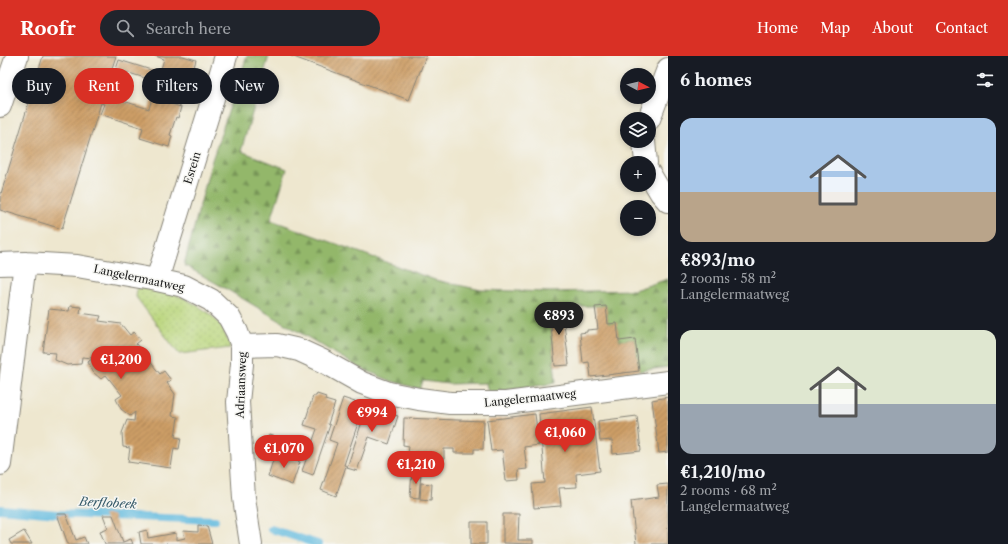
<!DOCTYPE html>
<meta charset="utf-8">
<style>
:root{--surface:#171b24;--page:#20242c;--text:#f1f3f6;--muted:#9ea1a6;--accent:#d93025}
body{margin:0;font-family:"Libre Caslon Text",serif;background:var(--page);color:var(--text);height:100vh;display:flex;flex-direction:column;font-size:15px;white-space:nowrap}
*{box-sizing:border-box;margin:0}
p{font-size:13px;color:var(--muted)}
.icon{flex:none;width:22px;height:22px;fill:none;stroke:currentColor;stroke-width:2;stroke-linecap:round;stroke-linejoin:round}
.map{position:relative;flex:1;overflow:hidden}
.drawer{display:flex;flex-direction:column;background:var(--surface);width:340px}
.drawer>*{flex:none}
.hud{position:absolute;left:12px;top:12px;width:380px;height:36px;display:flex;gap:8px}
.needle{width:26px;rotate:97deg}
.controls{position:absolute;left:620px;top:12px;display:grid;gap:8px}
.controls a{display:grid;place-items:center;width:36px;height:36px;border-radius:50%;background:var(--surface);box-shadow:0 2px 6px #0003;font-size:20px}
.price{position:absolute;translate:-50% -34px;padding:0 9px;border-radius:14px;background:var(--accent);color:#fff;font-size:13px;line-height:26px;filter:drop-shadow(0 1px 2px #0008)}
.price::after{content:'';position:absolute;left:50%;top:24px;width:12px;height:9px;margin-left:-6px;background:inherit;clip-path:polygon(0 0,100% 0,50% 100%)}
.price.selected{background:#222;color:#fff}
ul{padding:0;list-style:none}
li{display:grid;align-content:center;gap:8px;height:212px;padding:0 12px}
li span{display:grid;place-items:center;height:124px;border-radius:12px;color:#555}
li>.icon{margin-inline-start:auto}
span .icon{width:72px;height:72px;fill:#fffc;stroke-width:1}
li b{font-size:17px}
h2{display:flex;justify-content:space-between;align-items:center;height:48px;padding:0 12px;font-size:17px}
.chip{padding:0 14px;border-radius:18px;background:var(--surface);box-shadow:0 2px 6px #0003;font-size:14px;line-height:36px}
.chip.selected{background:var(--accent);color:#fff}
header{display:flex;align-items:center;gap:24px;box-sizing:border-box;height:56px;padding:0 20px;background:var(--accent);color:#fff}
header strong{font-size:19px}
nav{display:flex;gap:22px;margin-inline-start:auto;font-size:14px}
.search{width:280px;height:36px;background:var(--page);display:flex;align-items:center;gap:10px;box-sizing:border-box;padding:0 14px;border-radius:22px;color:var(--muted);font-size:15px}
main{display:flex;flex:1;min-height:0}
.map>svg:first-child{display:block}
.grass{fill:url(#grass-dots);stroke:#6b794c}
.forest{fill:url(#forest-firs);stroke:#586a44}
.lines{fill:none;stroke-linecap:round;stroke-linejoin:round}
.stream{stroke:#60bade;stroke-width:8}
.building{fill:url(#building-hatch)}
.minor-casing{stroke:#858276;stroke-width:24}
.minor{stroke:#fff;stroke-width:22}
.labels{text-anchor:middle;stroke-width:3;stroke-linejoin:round;paint-order:stroke}
.street-label{font-size:11px;fill:#1c1c1c;stroke:#f6f6f2}
.water-label{font-size:12px;font-style:italic;fill:#375b6a;stroke:#f6f6f2}
</style>
<header>
<strong>Roofr</strong>
<div class="search"><svg class="icon" aria-label="search" viewBox="0 0 24 24"><circle cx="10" cy="10" r="6"/><path d="M15 15l6 6"/></svg>Search here</div>
<nav><a>Home</a><a>Map</a><a>About</a><a>Contact</a></nav>
</header>
<main>
<div class="map">
<svg width="668" height="488" viewBox="0 0 668 488">
<defs>
<pattern id="grass-dots" width="8" height="8" patternUnits="userSpaceOnUse"><rect width="8" height="8" fill="#bad67b"/><path d="M2 2h.1M6 6h.1" fill="none" stroke="#9fb76a" stroke-width="1.8" stroke-linecap="round"/></pattern>
<pattern id="forest-firs" width="22" height="20" patternUnits="userSpaceOnUse"><rect width="22" height="20" fill="#93b76b"/><path d="M5 1l3.5 6h-7zM16 11l3.5 6h-7z" fill="#779457"/></pattern>
<pattern id="building-hatch" width="6" height="6" patternUnits="userSpaceOnUse"><rect width="6" height="6" fill="#cd9e66"/><path d="M-1 1l2-2M0 6l6-6M5 7l2-2" fill="none" stroke="#a68053"/></pattern>
</defs>
<rect width="100%" height="100%" fill="#f6f6f2"/>
<filter id="ink" filterUnits="userSpaceOnUse"><feTurbulence type="fractalNoise" baseFrequency=".025" numOctaves="2"/><feDisplacementMap in="SourceGraphic" scale="8" xChannelSelector="R" yChannelSelector="G"/><feConvolveMatrix kernelMatrix="1 2 1 2 8 2 1 2 1" color-interpolation-filters="sRGB"/></filter>
<filter id="wash" filterUnits="userSpaceOnUse"><feTurbulence type="fractalNoise" baseFrequency=".012" numOctaves="4" result="noise"/><feDisplacementMap in="SourceGraphic" scale="16" xChannelSelector="R" yChannelSelector="G"/><feGaussianBlur stdDeviation="0.9" result="paint"/><feColorMatrix in="noise" values="0 0 0 0 0 0 0 0 0 0 0 0 0 0 0 0 0 1.4 0 .05"/><feComposite in="paint" operator="in"/></filter>
<g filter="url(#wash)">
<rect width="100%" height="100%" fill="#eee7cf"/>
<path class="grass" d="M137,231c10,1 19,2 28,4 16,4 46,20 55,34 5,7 8,15 10,23l-51,6 -43,-57z"/>
<path class="forest" d="M247,0h22l-28,95 46,18 -16,51 164,60 46,10 70,2 83,-2 34,-11v88l-29,4 -4,-32 -16,2 -2,-18 -9,1 -2,-18h-57l7,77 -68,10 -2,-10 -37,1 -26,-3 -3,8 -29,-8 -33,-14 -130,-77 -44,-25 28,-105z"/>
<g class="lines">
<path class="stream" d="M0,453l58,5 157,6
M271,473l47,15"/>
</g>
<g id="blocks">
<path class="building" d="M43,0h73l-11,34 4,-9 13,4 -5,14 32,10 3,-11 29,9 -3,11 -2,-1 -6,18 2,1 -3,11 -29,-9 3,-10 -43,-14 4,-10 -3,-1 -39,126 -62,-19v-13z
M155,0h28l13,4 -5,18 -30,-9 3,-10z
M291,0h135l-17,44z
M119,4l71,22 -7,19 -28,-10 3,-9 -42,-13z
M70,250l11,1 -1,6 21,3 -2,5 22,3 9,11 4,-3 7,8 -5,4 24,30 4,-3 7,9 -4,3 8,11 -3,22 6,1 -3,20 6,1 -2,11 -5,-1 -3,20 -43,-6 2,-14 -7,-1 -1,-14 5,-13 7,1 1,-9 -5,4 -9,-7 -5,-10 6,-4 -16,-20 -5,4 -8,-7 -5,-10 5,-4 -11,-1 -1,7 -14,1 -12,-5 1,-7 -13,-1 6,-43 20,2z
M549,250h13l7,59 -14,1z
M606,250l2,18 9,-1 2,18 16,-2 4,32 -48,6 -2,-15 -6,1 -3,-30 7,-1v-2l11,-1 -3,-22z
M317,338l9,3 -1,3 10,3 -7,21 2,1 -17,50 -11,-4 15,-42 -13,-4 9,-29h3z
M668,341v55l-9,1 -7,-53z
M343,342l21,7 -20,60 2,1 -10,30 -15,-6 16,-47 -8,-3z
M367,350l31,10 -9,28 -20,-7 -12,34 -10,-3z
M592,351l8,64 -24,3 1,13 -18,1 2,18 -27,2 -2,-24 13,-1 -6,-69z
M535,358l4,31 -15,2 3,22 -9,1 1,10 -13,1 -4,-31 -11,1 -4,-31z
M637,360l4,35 -28,3 -1,-14 -12,1 -2,-20z
M404,362l80,3 -1,28h-9v4h-20v-4h-10v10h-8v5l-20,-1v-8l-8,-1 1,-8 -6,-1z
M269,379l9,3 -4,13 -9,-4z
M275,398l25,8 -8,23 -24,-9z
M412,416h9l-2,26 -9,-1z
M421,427l11,1 -1,16 -11,-1z
M668,428v60h-32l-5,-43 28,-4 -2,-12z
M57,458h9l10,26 8,-3 3,7h-19z
M503,458h16l-1,26h15v4l-30,-1z
M103,459h10l10,27 8,-3 2,5h-28l-5,-13 8,-3z
M471,466h16v22h-16z
M198,469l9,1 5,18h-71l-2,-12 8,-2 1,8 28,-5v7l9,-2 -2,-7 15,1z
M24,475l8,13h-21l-2,-4z"/>
</g>
</g>
<g filter="url(#ink)">
<use href="#blocks" fill-opacity="0" stroke="#858276" stroke-width="1"/>
<g class="lines">
<g class="minor-casing">
<path id="minor" d="M0,50l17,-50
M649,63l19,-50
M644,85l2,22
M649,117l12,20 7,8
M0,208l25,-1 52,3 80,14 27,6 27,14 18,17 8,15 5,14v18l-4,38 6,96 7,46
M157,224l69,-224
M242,290l35,-1 22,5 24,11 39,22 27,10 30,6 31,4h56l162,-21
M0,408l25,-201"/>
</g>
<use href="#minor" class="minor"/>
</g>
</g>
<g class="labels">
<g class="street-label">
<text transform="translate(192 112) rotate(-73)" y="4">Esrein</text>
<text transform="translate(139 222) rotate(12)" y="4">Langelermaatweg</text>
<text transform="translate(241 329) rotate(-88)" y="4">Adriaansweg</text>
<text transform="translate(530 342) rotate(-6)" y="4">Langelermaatweg</text>
</g>
<g class="water-label">
<text transform="translate(108 447) rotate(3)" y="4">Berflobeek</text>
</g>
</g>
</svg>
<div class="controls">
<a><svg class="needle" viewBox="-14 -14 28 28"><path d="M0-13l5 13h-10z" fill="#e53935"/><path d="M0 13l5-13h-10z" fill="#9ea1a6"/></svg></a>
<a><svg class="icon" aria-label="layers" viewBox="0 0 24 24"><path d="M12 4l9 5-9 5-9-5zM3 14l9 5 9-5"/></svg></a>
<a>+</a>
<a>−</a>
</div>
<b class="price selected" style="left:559px;top:280px">€893</b>
<b class="price" style="left:121px;top:324px">€1,200</b>
<b class="price" style="left:372px;top:377px">€994</b>
<b class="price" style="left:565px;top:397px">€1,060</b>
<b class="price" style="left:284px;top:413px">€1,070</b>
<b class="price" style="left:416px;top:429px">€1,210</b>
<div class="hud">
<a class="chip">Buy</a>
<a class="chip selected">Rent</a>
<a class="chip">Filters</a>
<a class="chip">New</a>
</div>
</div>
<section class="drawer">
<h2>6 homes<svg class="icon" aria-label="filters" viewBox="0 0 24 24"><path d="M4 7h16M4 17h16"/><circle cx="9" cy="7" r="2"/><circle cx="15" cy="17" r="2"/></svg></h2>
<ul>
<li><span style="background:linear-gradient(#a9c7e8 60%,#b9a48a 0)"><svg class="icon" aria-label="home" viewBox="0 0 24 24"><path d="M3 11l9-7 9 7M6 9v11h12V9"/></svg></span><div><b>€893/mo</b><p>2 rooms · 58 m²</p><p>Langelermaatweg</p></div></li>
<li><span style="background:linear-gradient(#dfe7d0 60%,#9aa5b1 0)"><svg class="icon" aria-label="home" viewBox="0 0 24 24"><path d="M3 11l9-7 9 7M6 9v11h12V9"/></svg></span><div><b>€1,210/mo</b><p>2 rooms · 68 m²</p><p>Langelermaatweg</p></div></li>
</ul>
</section>
</main>
